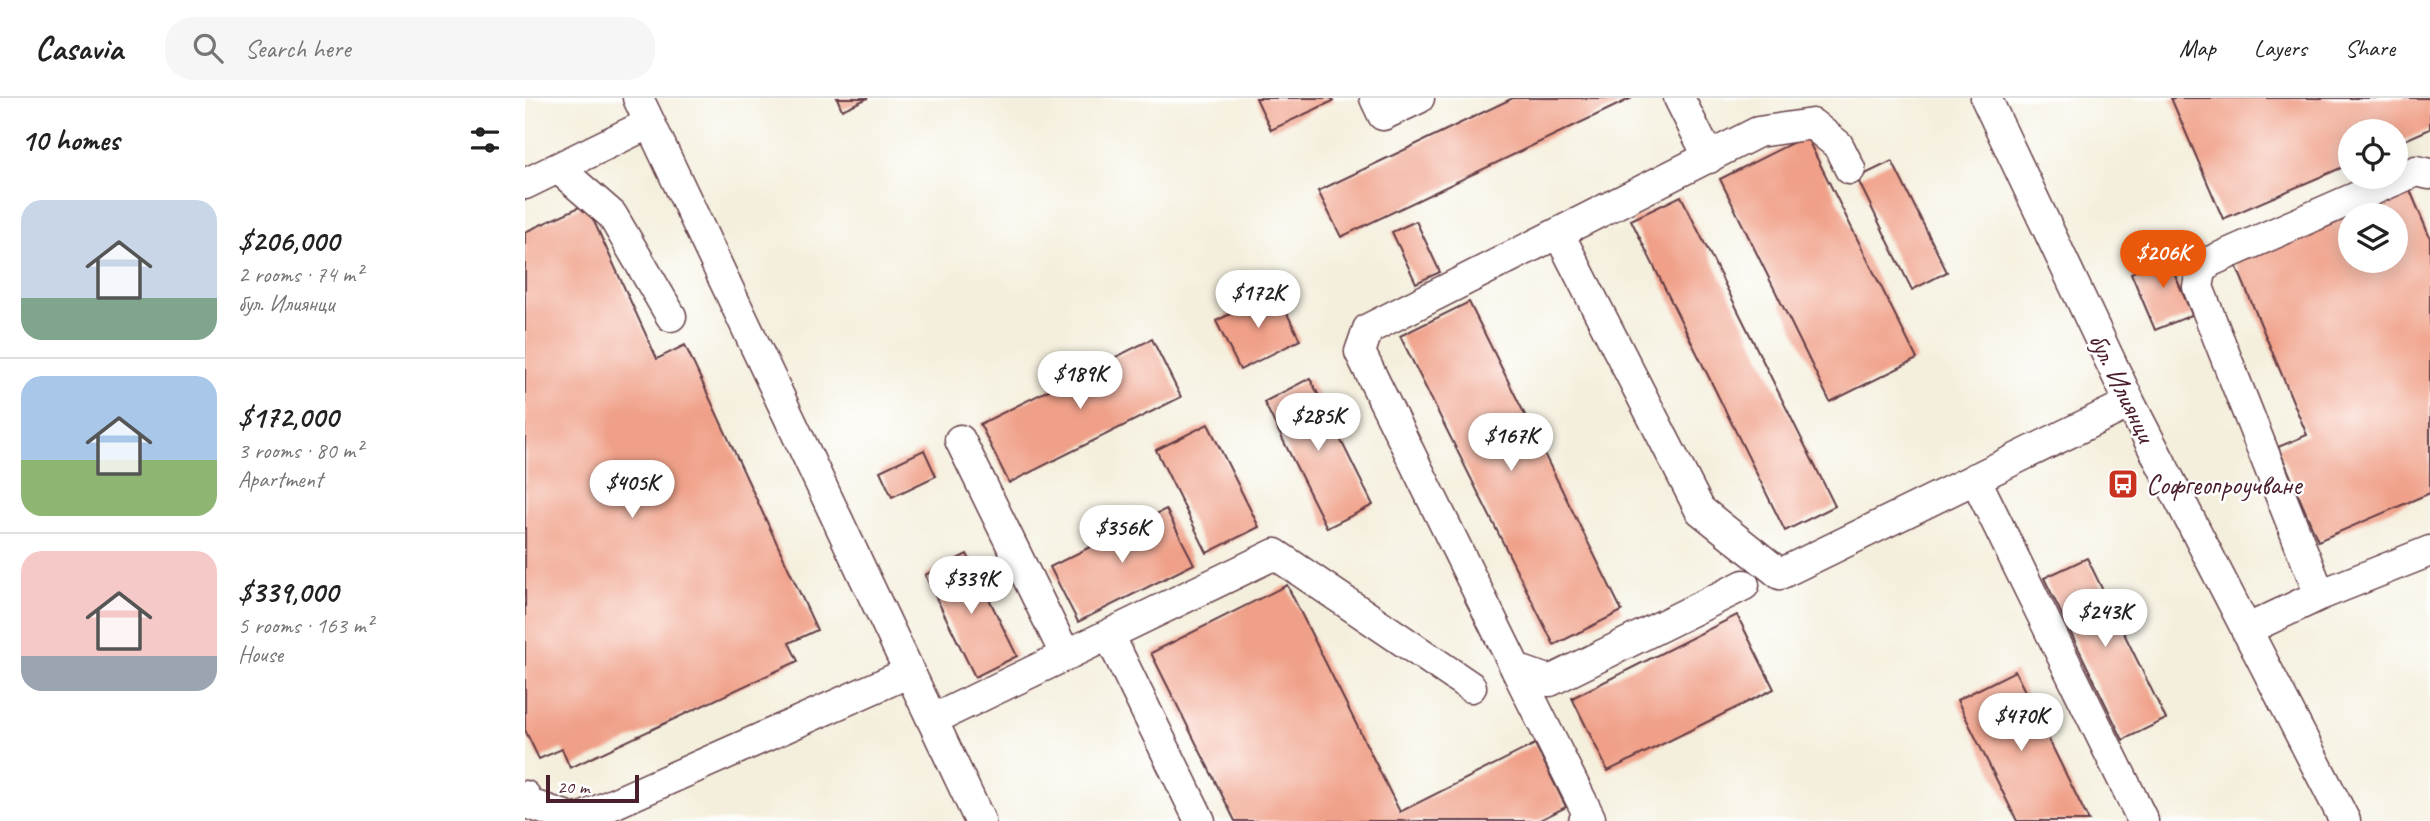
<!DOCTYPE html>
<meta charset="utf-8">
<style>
:root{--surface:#fff;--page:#f6f6f6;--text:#222;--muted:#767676;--line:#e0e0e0;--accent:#ea580c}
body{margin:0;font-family:Caveat,sans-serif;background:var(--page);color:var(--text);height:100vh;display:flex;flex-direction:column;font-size:26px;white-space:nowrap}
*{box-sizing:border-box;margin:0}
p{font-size:23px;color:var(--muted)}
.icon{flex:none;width:38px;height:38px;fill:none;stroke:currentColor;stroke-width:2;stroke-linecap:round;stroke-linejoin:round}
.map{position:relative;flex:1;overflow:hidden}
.panel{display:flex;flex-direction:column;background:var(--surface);width:525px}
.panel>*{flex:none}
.tools{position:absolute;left:1813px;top:21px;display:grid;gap:14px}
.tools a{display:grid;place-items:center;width:70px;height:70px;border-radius:50%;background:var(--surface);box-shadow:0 4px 18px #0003;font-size:35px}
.scale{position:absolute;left:21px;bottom:18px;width:93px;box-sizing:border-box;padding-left:7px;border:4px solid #4a1f2b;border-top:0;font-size:19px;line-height:24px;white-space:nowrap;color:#4a1f2b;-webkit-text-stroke:5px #fff;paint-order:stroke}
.price{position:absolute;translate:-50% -60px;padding:0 16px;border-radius:24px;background:#fff;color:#222;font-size:23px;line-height:46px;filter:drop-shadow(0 2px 4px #0008)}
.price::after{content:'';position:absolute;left:50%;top:42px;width:21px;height:16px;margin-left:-10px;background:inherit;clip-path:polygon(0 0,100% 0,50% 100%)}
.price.active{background:var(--accent);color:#fff}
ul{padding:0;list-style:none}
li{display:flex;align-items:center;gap:21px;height:175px;padding:0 21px}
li+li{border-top:2px solid var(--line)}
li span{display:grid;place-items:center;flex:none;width:196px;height:140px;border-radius:21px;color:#555}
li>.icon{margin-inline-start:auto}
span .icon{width:84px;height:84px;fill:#fffc;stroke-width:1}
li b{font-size:30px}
h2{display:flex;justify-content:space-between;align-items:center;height:84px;padding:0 21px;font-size:30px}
header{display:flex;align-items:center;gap:42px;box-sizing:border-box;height:98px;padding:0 35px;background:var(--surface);border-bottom:2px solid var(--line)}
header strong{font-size:33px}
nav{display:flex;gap:38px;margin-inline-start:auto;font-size:24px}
.search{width:490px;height:63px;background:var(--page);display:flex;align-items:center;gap:18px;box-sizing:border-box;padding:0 24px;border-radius:28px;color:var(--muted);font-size:26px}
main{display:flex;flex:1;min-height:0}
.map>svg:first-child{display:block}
.building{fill:#f0a088;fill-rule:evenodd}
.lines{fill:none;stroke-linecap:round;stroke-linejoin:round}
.minor-casing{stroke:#643e46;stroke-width:33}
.minor{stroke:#fff;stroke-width:30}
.labels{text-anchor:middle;stroke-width:5;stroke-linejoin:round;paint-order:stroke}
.street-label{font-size:28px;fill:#4a1f2b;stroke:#fff}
.poi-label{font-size:28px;fill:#4a1f2b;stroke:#fff;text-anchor:start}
</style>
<header>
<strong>Casavia</strong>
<div class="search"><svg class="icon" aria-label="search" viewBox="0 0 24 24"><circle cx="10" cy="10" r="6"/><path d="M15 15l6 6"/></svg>Search here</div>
<nav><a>Map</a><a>Layers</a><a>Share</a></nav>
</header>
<main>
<section class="panel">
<h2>10 homes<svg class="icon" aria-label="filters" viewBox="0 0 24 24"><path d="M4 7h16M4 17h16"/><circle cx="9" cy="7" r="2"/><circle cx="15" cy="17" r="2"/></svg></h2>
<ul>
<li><span style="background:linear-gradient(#c9d6e8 70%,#7fa58c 0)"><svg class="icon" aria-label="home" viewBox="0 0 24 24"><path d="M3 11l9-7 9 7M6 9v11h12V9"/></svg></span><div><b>$206,000</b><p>2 rooms · 74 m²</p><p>бул. Илиянци</p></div></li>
<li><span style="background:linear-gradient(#a9c7e8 60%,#8fb573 0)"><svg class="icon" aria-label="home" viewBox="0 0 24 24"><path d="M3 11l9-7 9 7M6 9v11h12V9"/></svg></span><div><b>$172,000</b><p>3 rooms · 80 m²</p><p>Apartment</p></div></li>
<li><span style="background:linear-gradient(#f6c9c9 75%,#9aa5b1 0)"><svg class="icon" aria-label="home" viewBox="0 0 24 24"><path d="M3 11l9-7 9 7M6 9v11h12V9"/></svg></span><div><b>$339,000</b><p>5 rooms · 163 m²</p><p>House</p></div></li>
</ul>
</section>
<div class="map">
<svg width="1905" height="723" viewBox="0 0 1905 723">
<rect width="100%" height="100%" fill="#fff"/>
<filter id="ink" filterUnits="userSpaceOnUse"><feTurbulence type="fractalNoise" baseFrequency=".0143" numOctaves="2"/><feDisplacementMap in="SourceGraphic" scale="14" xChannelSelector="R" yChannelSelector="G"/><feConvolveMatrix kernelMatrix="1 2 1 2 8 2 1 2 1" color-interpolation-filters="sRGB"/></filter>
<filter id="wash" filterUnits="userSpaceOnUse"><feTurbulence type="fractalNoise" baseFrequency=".00686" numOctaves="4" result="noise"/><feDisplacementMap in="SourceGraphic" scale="28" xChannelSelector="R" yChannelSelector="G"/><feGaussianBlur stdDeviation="1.57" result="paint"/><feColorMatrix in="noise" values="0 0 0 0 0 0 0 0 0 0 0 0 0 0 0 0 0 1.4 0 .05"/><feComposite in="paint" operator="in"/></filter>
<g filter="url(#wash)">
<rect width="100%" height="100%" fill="#f4efdd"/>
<g id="blocks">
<path class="building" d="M312,0h31l-26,12z
M731,0h75l2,3 -62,29z
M988,0h119l-291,139 -23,-46z
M1646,0h259v31l-34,15v-13h-46v33l-127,55z
M1281,38l111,223 -87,43 -110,-223z
M1367,63l55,111 -35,18 -55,-112z
M1883,87l22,53v255l-112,48 -40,-94 29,-12 -74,-177zM1825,117h46v46h-46z
M1156,98l154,310 -50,25 -154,-311z
M61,106l71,155 28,-14 132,285 -28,13 9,18 -228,107 -8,-19 -23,10 -14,-29v-498z
M891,123l24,51 -24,11 -24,-51z
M1658,153l8,17 -16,7 17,40 -37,15 -24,-57z
M751,193l24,49 -60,30 -24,-49z
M944,204l153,309 -68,34 -154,-309z
M627,241l29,58 -172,86 -29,-59z
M785,280l63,127 -46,23 -63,-126z
M683,326l51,103 -52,26 -51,-103z
M399,352l12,26 -44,21 -12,-26z
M641,411l28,55 -116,58 -28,-55z
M442,456l50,102 -42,21 -50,-102z
M1562,460l79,161 -43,21 -79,-162z
M762,487l113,227 135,-68 31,63 -28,14h-303l-84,-168z
M1212,517l37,74 -166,82 -36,-73z
M1490,573l74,150h-72l-60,-121z"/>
</g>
</g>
<g filter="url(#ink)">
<use href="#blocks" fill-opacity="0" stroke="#643e46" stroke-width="2"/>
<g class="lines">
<g class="minor-casing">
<path id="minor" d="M113,0l342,723
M850,0l8,17 36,-17
M1154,0l30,60
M1461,0l144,305 215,418
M33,70l54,47 59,101
M0,86l125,-61
M1034,136l141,276 80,64 350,-171
M435,342l106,216
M1450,380l168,343
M1219,487l-194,96 -34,-12 -156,-317 8,-23 390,-197 54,-8 26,21 12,24
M1795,497l-122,-308 3,-15 8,-10 207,-91 14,3
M1721,532l74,-35 110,-44
M584,537l91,186
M991,571l74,149 -6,3
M407,622l343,-166 196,133
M0,698l4,8 48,16 333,-148"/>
</g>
<use href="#minor" class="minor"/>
</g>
</g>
<defs>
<g id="bus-square" transform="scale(1.575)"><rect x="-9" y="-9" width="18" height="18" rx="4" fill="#c8321e" stroke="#fff"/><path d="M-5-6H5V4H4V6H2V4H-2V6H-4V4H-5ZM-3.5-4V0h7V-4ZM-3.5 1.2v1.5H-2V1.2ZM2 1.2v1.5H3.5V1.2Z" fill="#fff"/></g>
</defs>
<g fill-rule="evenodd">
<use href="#bus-square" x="1598" y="386"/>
</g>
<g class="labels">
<g class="street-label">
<text transform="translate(1598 289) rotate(64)" y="10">бул. Илиянци</text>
</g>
<g class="poi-label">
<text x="1621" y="396">Софгеопроучване</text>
</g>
</g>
</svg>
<div class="tools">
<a><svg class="icon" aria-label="locate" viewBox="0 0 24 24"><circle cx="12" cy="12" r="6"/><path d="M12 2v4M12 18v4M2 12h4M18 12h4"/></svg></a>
<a><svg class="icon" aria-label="layers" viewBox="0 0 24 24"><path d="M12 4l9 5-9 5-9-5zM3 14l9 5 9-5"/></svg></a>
</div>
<div class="scale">20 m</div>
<b class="price active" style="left:1638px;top:192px">$206K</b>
<b class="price" style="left:733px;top:232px">$172K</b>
<b class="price" style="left:555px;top:313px">$189K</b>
<b class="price" style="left:793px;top:355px">$285K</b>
<b class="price" style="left:986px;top:375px">$167K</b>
<b class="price" style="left:107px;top:422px">$405K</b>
<b class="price" style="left:597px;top:467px">$356K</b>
<b class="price" style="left:446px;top:518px">$339K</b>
<b class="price" style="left:1580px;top:551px">$243K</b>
<b class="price" style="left:1496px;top:655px">$470K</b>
</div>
</main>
